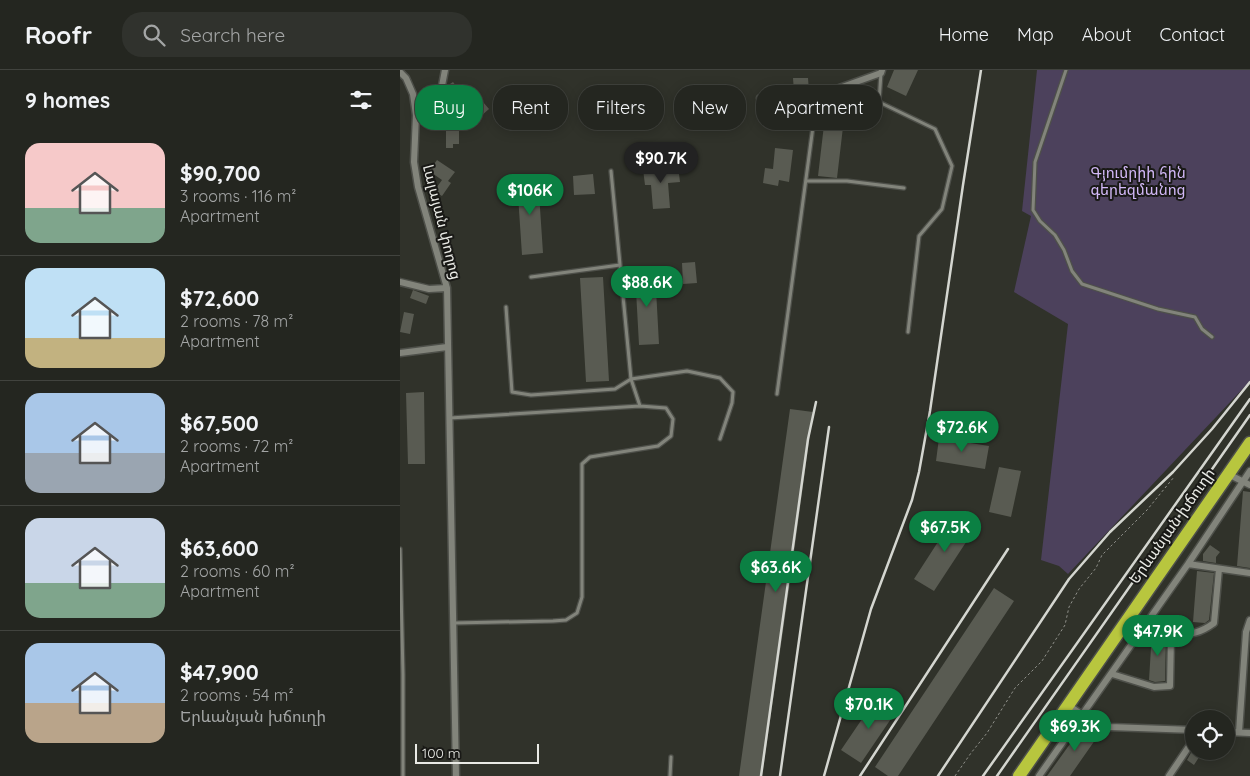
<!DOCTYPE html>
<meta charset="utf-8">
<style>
:root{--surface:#242620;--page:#30322d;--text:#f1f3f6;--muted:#a3a5a5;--line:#41433e;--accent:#0b8043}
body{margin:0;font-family:Quicksand,"Noto Sans Armenian",sans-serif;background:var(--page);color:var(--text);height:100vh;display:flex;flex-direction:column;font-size:19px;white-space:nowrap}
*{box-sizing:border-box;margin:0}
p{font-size:16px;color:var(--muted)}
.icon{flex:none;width:28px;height:28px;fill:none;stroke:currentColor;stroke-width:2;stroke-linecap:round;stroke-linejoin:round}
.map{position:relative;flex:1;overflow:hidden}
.sheet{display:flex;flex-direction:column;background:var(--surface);width:400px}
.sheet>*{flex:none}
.hud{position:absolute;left:15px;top:15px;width:475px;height:45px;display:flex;gap:10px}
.fabs{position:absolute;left:785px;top:640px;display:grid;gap:10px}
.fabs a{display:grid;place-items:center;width:50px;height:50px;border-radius:50%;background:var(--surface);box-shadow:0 2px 12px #0003,0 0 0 1px var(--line);font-size:25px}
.scale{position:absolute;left:15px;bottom:12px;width:124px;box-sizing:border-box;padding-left:5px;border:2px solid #e9eae5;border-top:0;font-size:14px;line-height:18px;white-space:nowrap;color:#e9eae5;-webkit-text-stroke:4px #191916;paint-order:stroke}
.price{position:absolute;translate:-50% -42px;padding:0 11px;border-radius:18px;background:var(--accent);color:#fff;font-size:16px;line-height:32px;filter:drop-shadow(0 1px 2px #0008)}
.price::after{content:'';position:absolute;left:50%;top:30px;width:15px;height:11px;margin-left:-8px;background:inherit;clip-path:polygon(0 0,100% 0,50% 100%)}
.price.on{background:#222;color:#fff}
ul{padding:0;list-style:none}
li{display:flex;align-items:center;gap:15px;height:125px;padding:0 25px}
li+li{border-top:1px solid var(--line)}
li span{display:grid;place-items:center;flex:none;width:140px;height:100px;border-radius:15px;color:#555}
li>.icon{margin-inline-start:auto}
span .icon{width:60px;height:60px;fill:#fffc;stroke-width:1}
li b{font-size:21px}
h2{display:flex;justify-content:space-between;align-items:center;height:60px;padding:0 25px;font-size:21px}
.tag{padding:0 18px;border-radius:20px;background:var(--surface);box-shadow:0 2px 12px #0003,0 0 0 1px var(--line);font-size:18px;line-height:45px}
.tag.on{background:var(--accent);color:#fff}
header{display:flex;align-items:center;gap:30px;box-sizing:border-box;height:70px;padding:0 25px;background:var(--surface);border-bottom:1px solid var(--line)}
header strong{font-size:24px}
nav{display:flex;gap:28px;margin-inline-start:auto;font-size:18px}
.search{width:350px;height:45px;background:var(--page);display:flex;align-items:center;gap:12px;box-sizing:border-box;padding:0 18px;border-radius:20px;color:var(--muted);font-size:19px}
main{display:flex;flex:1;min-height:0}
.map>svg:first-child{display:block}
.green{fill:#4c415c}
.building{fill:#595b52}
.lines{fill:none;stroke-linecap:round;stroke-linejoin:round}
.lane-casing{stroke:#4e504a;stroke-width:5.5}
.street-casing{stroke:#4e504a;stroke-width:9}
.highway-casing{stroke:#4e504a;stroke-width:15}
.path{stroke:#90918b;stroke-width:1;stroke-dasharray:2.5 2.5;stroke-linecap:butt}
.lane{stroke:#82847b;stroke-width:3}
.street{stroke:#82847b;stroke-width:6}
.highway{stroke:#b8c63e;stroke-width:12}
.rail{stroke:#d4d6d0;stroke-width:2.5}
.labels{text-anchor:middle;stroke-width:4;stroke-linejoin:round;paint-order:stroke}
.park-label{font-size:15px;fill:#d2b8f7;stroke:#191916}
.street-label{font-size:15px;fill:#e9eae5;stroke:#191916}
</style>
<header>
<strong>Roofr</strong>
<div class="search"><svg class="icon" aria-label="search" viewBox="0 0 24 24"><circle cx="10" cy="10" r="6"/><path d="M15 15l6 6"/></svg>Search here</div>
<nav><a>Home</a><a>Map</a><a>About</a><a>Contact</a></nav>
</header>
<main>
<section class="sheet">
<h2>9 homes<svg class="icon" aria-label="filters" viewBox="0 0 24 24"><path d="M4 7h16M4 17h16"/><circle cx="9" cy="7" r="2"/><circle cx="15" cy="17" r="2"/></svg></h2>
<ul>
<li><span style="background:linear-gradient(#f6c9c9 65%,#7fa58c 0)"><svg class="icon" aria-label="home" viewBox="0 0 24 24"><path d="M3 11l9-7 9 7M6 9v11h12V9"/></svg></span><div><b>$90,700</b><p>3 rooms · 116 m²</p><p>Apartment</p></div></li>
<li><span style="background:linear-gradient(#bfe0f5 70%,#c2b280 0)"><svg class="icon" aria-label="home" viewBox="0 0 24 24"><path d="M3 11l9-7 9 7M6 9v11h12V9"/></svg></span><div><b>$72,600</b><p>2 rooms · 78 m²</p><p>Apartment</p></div></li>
<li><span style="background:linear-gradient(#a9c7e8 60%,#9aa5b1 0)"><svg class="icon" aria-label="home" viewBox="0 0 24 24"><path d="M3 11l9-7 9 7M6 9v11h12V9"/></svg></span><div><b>$67,500</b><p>2 rooms · 72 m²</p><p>Apartment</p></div></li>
<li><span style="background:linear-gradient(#c9d6e8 65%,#7fa58c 0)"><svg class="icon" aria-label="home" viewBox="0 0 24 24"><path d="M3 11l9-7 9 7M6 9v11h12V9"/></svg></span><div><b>$63,600</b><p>2 rooms · 60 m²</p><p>Apartment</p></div></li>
<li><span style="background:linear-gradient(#a9c7e8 60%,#b9a48a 0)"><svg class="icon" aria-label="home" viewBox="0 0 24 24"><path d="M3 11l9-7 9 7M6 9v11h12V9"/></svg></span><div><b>$47,900</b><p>2 rooms · 54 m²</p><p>Երևանյան խճուղի</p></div></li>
</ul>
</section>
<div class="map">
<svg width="850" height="706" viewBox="0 0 850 706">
<rect width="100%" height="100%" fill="#30322a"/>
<path class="green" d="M637,0h213v311l-182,193 -9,-8 -18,-6 27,-236 -54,-32 17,-76 -9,-5z"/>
<path class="building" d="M494,0h24l-12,26 -19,-9z
M393,8h15l1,13 -15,1z
M53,12l15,20 9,-7 12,14 -8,7 -6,-8 -7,6 -7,-9 -3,2 -12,-16 1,-5z
M237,28l2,15 -13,2 -3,-14z
M424,55l19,2 -6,51 -19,-2z
M46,58l13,1v15h-6v4h-7z
M375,78l18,2 -4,32 -10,-2 -1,6 -15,-3 2,-15 8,1z
M37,90l18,12 -7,9 3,2 -9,13 -8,-5 8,-11 -13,-9z
M278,96l2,16 -12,1 2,25 -17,1 -2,-24h-6l-2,-16z
M193,104l2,20 -21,1 -1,-19z
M138,108l5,75 -21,2 -5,-75z
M295,192l2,21 -14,1 -1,-21z
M255,201l4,73 -20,1 -4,-73z
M203,207l6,104 -23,1 -6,-104z
M13,220l16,6 -3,8 -16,-6z
M4,242l10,2 -4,20 -10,-2z
M24,322l1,72h-17l-2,-71z
M390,339l23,3 -24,177 -27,187h-23z
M539,368l50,8 -4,23 -49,-8z
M599,397l22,4 -10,46 -22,-5z
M843,421l7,1v76l-13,-2z
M556,444l20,13 -42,64 -20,-12z
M810,475l10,7 -4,5v6l-13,-2v-7z
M797,501l17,2 -5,47 -4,3 -12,-1z
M594,518l20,13 -116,175h-10l-13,-9z
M752,562l16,1 -2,4 -1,44 -10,1 -6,-2z
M477,627l20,13 -36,53 -20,-13z
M685,653l15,10 -30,43h-23z
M792,681h11l-9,14 -7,-5z"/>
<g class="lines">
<g class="lane-casing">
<path id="lane" d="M666,0l-31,92 -2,48 7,11 15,14 9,15 8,21 10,13 76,25 37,8 7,12 10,8
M481,3l-2,29 56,27 17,37 -10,43 -23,27 -11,96
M407,111h40l57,7
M131,207l89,-12
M106,237l6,85 19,3 84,-6 16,-10 56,-8 33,7 13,14 -1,11 -12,36
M377,324l40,-297
M50,348l190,-12 -9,-27 -20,-208
M0,479l3,125v102
M54,553l99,-2 13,-1 11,-7 5,-16v-133l8,-7 68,-11 13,-10 2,-17 -7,-11 -26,-2
M270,706l1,-19"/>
</g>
<g class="street-casing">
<path id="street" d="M0,2l6,6 7,16 3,21 -2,47 4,25 29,101 9,488
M360,28l57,-2 64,-23 1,-3
M16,45l18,-10 7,-14 4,-21
M0,212l29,7 18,-1
M0,283l47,-6
M828,404l22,11
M788,494l62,9
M712,604l42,13 16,-1 1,-49 3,-4c18,1 25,1 40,-10l5,-54
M669,636l28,18 13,3 84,3
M826,662l24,1
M839,662l7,-100 4,-12
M639,706l149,-212 62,-93
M769,706l25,-37"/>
</g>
<g class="highway-casing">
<path id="highway" d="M619,706l231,-333"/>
</g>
<path class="path" d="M555,706l16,-23 16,-20 28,-45 27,-27 23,-36 4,-18 10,-18 17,-21 6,-13 45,-45 27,-33"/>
<use href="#lane" class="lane"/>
<use href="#street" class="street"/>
<use href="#highway" class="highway"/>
<path class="rail" d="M361,706l47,-337 8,-37
M380,706l49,-349
M424,706l47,-167 41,-109 7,-28 11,-61 33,-226 18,-115
M460,706l148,-227
M538,706l131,-197 41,-47 63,-60 39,-43 38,-47
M583,706l267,-377
M597,706l253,-361"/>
</g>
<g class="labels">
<g class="park-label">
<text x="738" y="108">Գյումրիի հին<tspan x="738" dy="17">գերեզմանոց</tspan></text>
</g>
<g class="street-label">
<text transform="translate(42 152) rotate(76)" y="5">Լալայան փողոց</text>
<text transform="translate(772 456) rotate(-55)" y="5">Երևանյան խճուղի</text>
</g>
</g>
</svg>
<div class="fabs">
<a><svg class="icon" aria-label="locate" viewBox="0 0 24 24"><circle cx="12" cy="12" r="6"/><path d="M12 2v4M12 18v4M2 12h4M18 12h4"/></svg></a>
</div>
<div class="scale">100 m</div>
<b class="price on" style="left:261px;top:114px">$90.7K</b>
<b class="price" style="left:130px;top:146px">$106K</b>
<b class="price" style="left:247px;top:238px">$88.6K</b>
<b class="price" style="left:562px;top:383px">$72.6K</b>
<b class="price" style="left:545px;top:483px">$67.5K</b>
<b class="price" style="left:376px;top:523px">$63.6K</b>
<b class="price" style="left:758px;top:587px">$47.9K</b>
<b class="price" style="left:469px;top:660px">$70.1K</b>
<b class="price" style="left:675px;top:682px">$69.3K</b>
<div class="hud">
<a class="tag on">Buy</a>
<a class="tag">Rent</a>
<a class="tag">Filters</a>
<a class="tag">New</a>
<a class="tag">Apartment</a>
</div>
</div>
</main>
